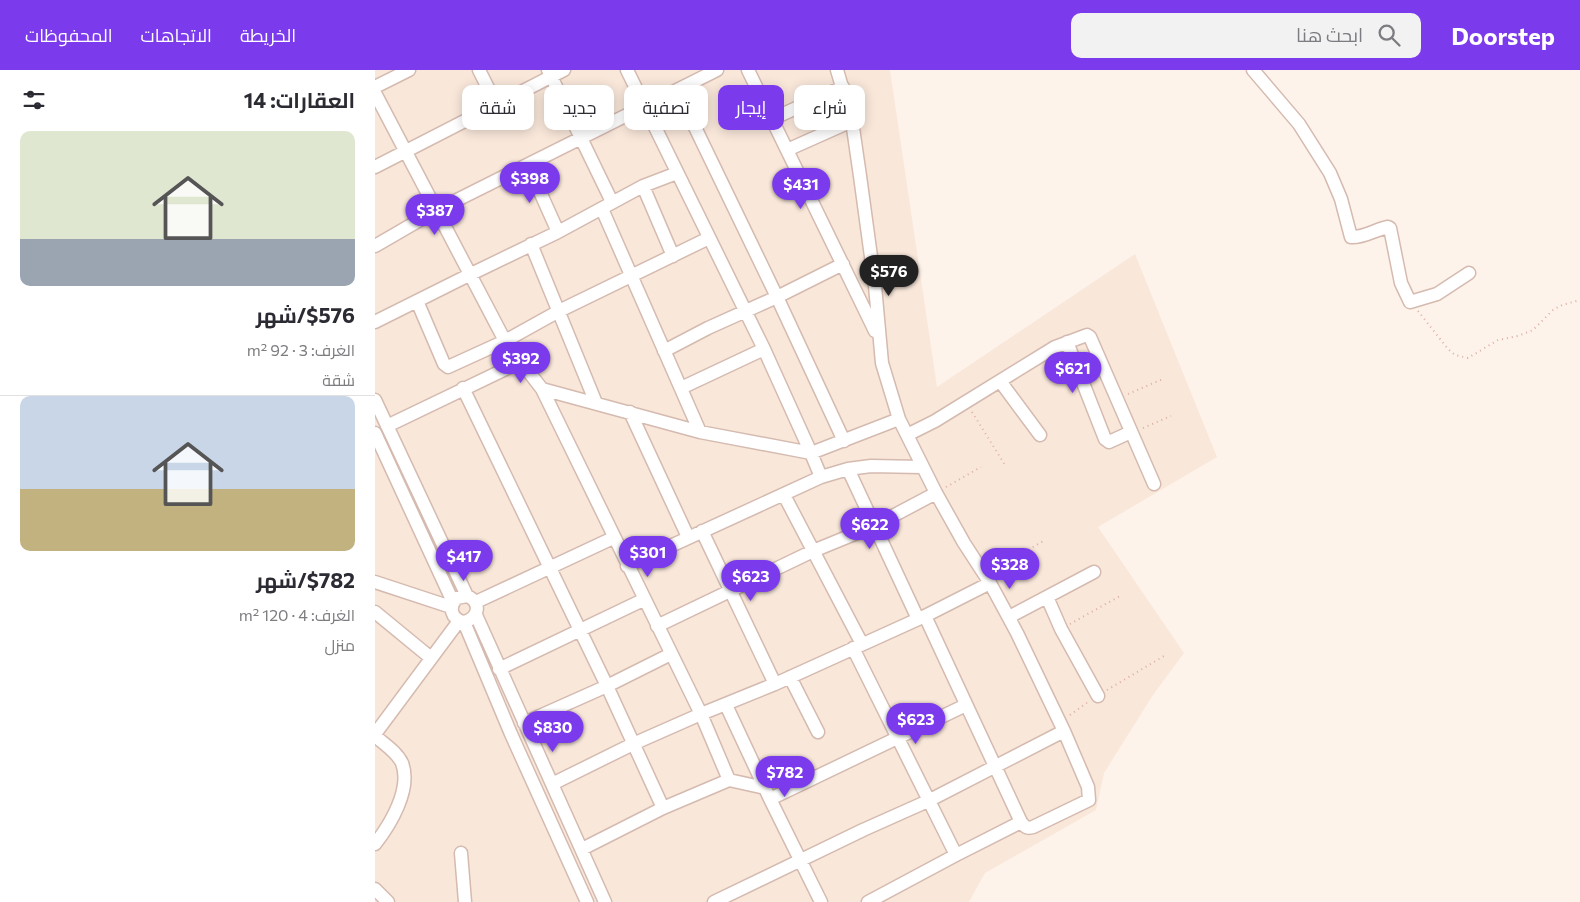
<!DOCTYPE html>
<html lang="ar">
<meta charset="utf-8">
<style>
:root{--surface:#fff;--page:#f2f2f3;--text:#2b2b33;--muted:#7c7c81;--line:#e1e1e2;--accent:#7c3aed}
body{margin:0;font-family:Commissioner,Cairo,sans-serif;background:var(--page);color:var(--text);direction:rtl;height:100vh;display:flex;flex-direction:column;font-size:19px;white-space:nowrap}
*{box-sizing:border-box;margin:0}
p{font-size:16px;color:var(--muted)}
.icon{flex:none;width:28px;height:28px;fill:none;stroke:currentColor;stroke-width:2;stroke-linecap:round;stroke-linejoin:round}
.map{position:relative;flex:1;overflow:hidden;direction:ltr}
.details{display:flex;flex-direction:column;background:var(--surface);width:375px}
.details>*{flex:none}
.hud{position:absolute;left:15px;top:15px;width:475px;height:45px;direction:rtl;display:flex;gap:10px}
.price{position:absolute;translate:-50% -42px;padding:0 11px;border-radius:18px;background:var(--accent);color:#fff;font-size:16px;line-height:32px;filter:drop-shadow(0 1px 2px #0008)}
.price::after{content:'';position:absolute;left:50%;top:30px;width:15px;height:11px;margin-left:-8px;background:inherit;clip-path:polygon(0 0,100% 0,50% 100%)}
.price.selected{background:#222;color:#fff}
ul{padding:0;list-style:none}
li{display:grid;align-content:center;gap:10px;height:265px;padding:0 20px}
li+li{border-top:1px solid var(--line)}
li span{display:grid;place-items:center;height:155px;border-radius:10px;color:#555}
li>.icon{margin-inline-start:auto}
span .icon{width:90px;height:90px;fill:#fffc;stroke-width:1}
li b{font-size:21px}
h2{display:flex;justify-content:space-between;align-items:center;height:60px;padding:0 20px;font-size:21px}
.pill{padding:0 18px;border-radius:10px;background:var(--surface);box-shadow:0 2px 12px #0003;font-size:18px;line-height:45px}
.pill.selected{background:var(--accent);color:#fff}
header{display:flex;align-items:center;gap:30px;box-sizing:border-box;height:70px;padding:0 25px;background:var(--accent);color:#fff}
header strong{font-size:24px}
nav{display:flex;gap:28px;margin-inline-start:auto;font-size:18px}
.search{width:350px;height:45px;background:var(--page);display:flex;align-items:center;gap:12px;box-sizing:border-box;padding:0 18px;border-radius:10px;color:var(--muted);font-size:19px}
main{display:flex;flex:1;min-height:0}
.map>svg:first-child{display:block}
.residential{fill:#f9e7da}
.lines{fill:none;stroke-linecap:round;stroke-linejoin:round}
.minor-casing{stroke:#d5bab0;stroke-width:15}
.path{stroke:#ddaea1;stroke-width:2;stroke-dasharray:1 4;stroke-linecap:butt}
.minor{stroke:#fff;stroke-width:12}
</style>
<header>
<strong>Doorstep</strong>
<div class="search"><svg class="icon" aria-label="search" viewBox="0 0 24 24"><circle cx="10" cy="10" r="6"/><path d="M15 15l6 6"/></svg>ابحث هنا</div>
<nav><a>الخريطة</a><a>الاتجاهات</a><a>المحفوظات</a></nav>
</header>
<main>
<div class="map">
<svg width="1205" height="832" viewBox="0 0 1205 832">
<rect width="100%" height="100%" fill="#fef3ea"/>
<path class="residential" d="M0,0h515l47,317 198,-133 82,203 -119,70 86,126 -31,42 -49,78 -8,37 -111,63 -16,29h-594z"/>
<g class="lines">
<g class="minor-casing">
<path id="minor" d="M104,0l17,34
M173,0l64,132
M252,0l137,279 47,104 88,-34 -17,-56 -7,-77 -15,-110 -8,-55 -15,-51
M373,0l127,261
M878,0l46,54 31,49 11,26 10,38c13,1 25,-8 37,-10l2,1 11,55 9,19 27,-8 32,-21
M0,17l34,-17
M302,20l100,207 67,144
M0,23l130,248 37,48 159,325 28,66
M397,49l71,-32
M412,80l65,-29
M153,95l30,67
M0,97l189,-97
M268,116l30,70
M227,139l98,223
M156,174l65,159
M0,176l62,-36 280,-140
M42,231l27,63 4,3 57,-26 54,-30 150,-73
M0,252l96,-48 87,-42 85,-46 34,-13
M692,272l38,97 4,3 22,-10
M289,281l44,-23 69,-31 66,-33
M625,311l40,54
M88,318l144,298 56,122
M306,318l83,-39
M167,319l158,43 111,21 10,24
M0,330l92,196
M255,342l58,125
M524,349l37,74 28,50 26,40 27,50 47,98 24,56 1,13 -56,27c-6,2 -8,0 -12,-5l-96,-206
M12,356l133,-64
M0,363l78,169
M532,365l28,-14 120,-74 32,-12 3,2 64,147
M473,399l70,150
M409,425l78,149
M327,461l73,153
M252,496l194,-89 27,-8 23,-3 50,1
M0,512l76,25
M672,527l14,32 37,67
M101,532l137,-64
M0,542l56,46
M101,545l129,287
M634,547l85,-45
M89,552c15,-4 18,-20 3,-26l-10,2c-9,9 -6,21 7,24l47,112 76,168
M282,556l156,-75 61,-25 62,-33
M478,578l103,207
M124,599l144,-69
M415,607l28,55
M351,635l44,94 51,103
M149,653l83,-37 64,-32
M0,664l84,-113
M0,666c9,8 22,16 27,27 10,26 -12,62 -27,81
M177,714l81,-40 68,-30 74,-30 150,-68 65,-33
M395,729l196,-94
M207,779l81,-41 66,-28 36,8
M86,783l4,49
M0,819l13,13
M339,832l149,-72 65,-29 136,-70
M493,832l88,-47 65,-33"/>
</g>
<path class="path" d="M1043,241l30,38 7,6 13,3 30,-18 20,-4 15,-6 20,-20 9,-5 18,-5
M753,324l35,-15
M597,342l33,53
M768,358l28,-12
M571,417l35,-20
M619,500l51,-30
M695,554l50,-28
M732,620l57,-34
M695,645l18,-13"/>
<use href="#minor" class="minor"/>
</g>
</svg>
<b class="price" style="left:155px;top:134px">$398</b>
<b class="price" style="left:426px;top:140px">$431</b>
<b class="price" style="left:60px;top:166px">$387</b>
<b class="price selected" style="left:514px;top:227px">$576</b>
<b class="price" style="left:146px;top:314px">$392</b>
<b class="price" style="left:698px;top:324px">$621</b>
<b class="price" style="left:495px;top:480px">$622</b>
<b class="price" style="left:273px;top:508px">$301</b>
<b class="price" style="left:89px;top:512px">$417</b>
<b class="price" style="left:635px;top:520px">$328</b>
<b class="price" style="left:376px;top:532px">$623</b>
<b class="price" style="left:541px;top:675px">$623</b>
<b class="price" style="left:178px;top:683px">$830</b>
<b class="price" style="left:410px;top:728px">$782</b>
<div class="hud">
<a class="pill">شراء</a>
<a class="pill selected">إيجار</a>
<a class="pill">تصفية</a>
<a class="pill">جديد</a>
<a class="pill">شقة</a>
</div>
</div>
<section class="details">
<h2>العقارات: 14<svg class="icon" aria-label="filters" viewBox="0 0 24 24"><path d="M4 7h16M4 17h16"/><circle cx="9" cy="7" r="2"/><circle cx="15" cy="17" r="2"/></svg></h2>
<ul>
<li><span style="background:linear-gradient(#dfe7d0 70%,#9aa5b1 0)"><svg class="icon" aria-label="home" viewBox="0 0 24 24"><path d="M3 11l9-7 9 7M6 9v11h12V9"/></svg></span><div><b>$576/شهر</b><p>الغرف: 3 · 92 m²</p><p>شقة</p></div></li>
<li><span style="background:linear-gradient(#c9d6e8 60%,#c2b280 0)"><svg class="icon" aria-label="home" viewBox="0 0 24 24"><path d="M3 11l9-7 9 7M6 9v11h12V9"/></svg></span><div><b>$782/شهر</b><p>الغرف: 4 · 120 m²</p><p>منزل</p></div></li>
</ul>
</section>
</main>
